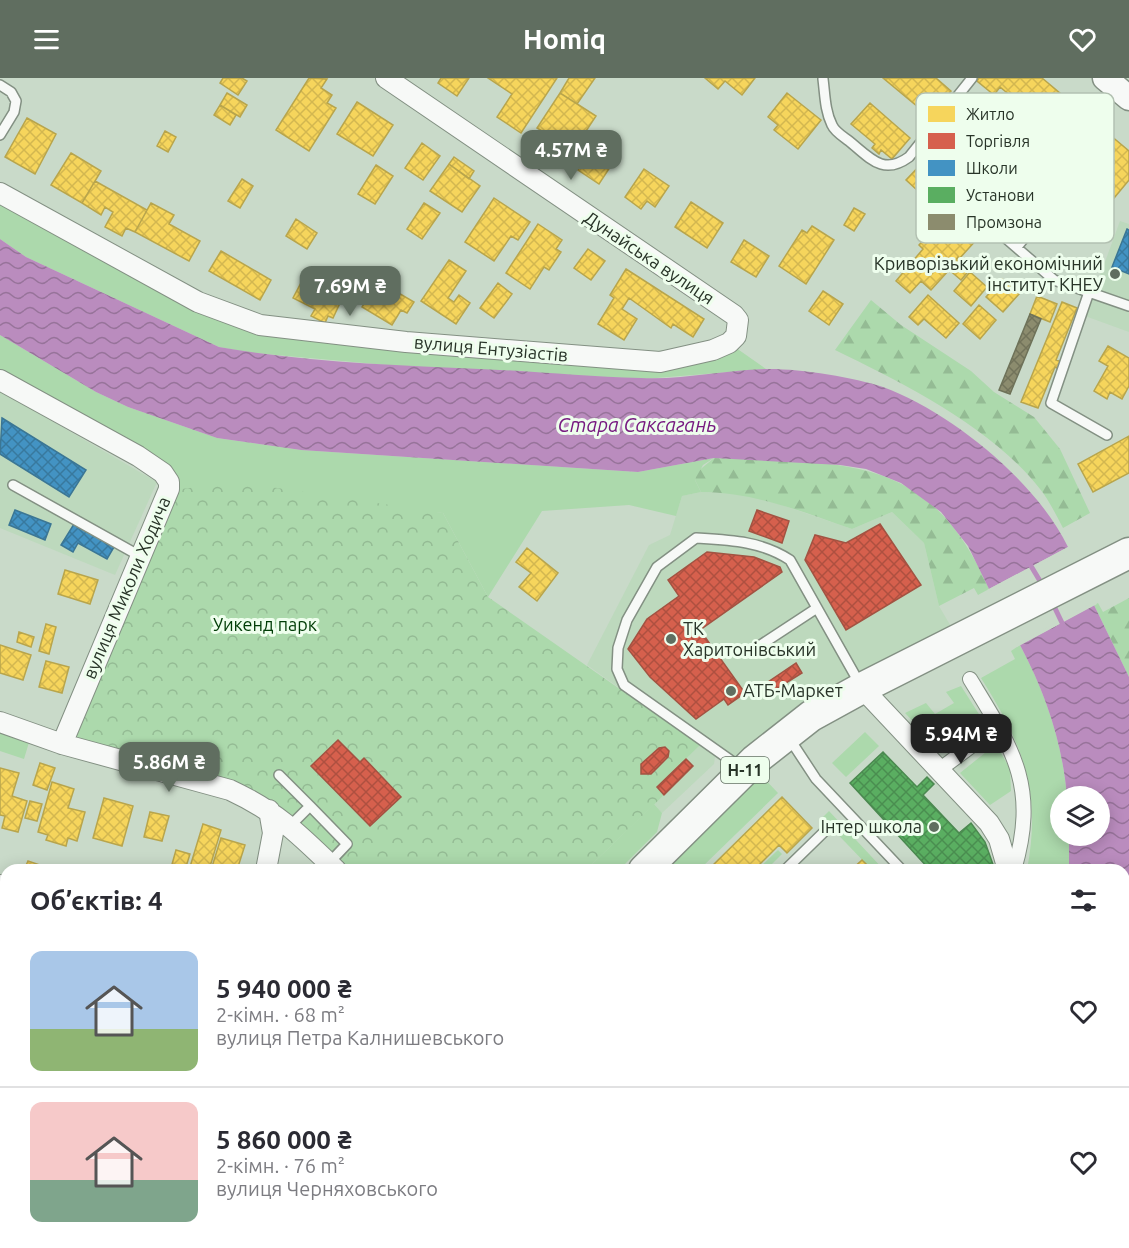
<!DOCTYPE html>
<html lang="uk">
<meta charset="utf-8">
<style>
:root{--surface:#fff;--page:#f7f7f7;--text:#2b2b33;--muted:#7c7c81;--line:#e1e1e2;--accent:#606e60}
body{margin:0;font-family:Ubuntu,sans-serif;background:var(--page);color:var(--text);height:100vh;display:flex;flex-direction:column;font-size:22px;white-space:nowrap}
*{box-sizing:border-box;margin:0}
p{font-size:20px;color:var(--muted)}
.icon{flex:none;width:33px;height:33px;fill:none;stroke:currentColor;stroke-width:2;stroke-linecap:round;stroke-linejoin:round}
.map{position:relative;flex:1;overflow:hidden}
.panel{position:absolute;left:0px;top:786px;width:1130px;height:384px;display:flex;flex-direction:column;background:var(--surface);border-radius:18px 18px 0 0;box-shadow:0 3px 15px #0003}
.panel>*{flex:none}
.controls{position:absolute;left:1050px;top:708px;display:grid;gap:12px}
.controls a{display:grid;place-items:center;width:60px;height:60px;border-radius:50%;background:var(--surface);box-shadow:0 3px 15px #0003;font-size:30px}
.price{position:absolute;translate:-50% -51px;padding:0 14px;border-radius:12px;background:var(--accent);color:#fff;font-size:20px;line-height:39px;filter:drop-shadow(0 2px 3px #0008)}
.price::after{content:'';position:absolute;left:50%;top:36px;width:18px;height:14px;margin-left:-9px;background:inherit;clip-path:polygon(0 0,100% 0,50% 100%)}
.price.on{background:#222;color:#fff}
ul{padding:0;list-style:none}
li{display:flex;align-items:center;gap:18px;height:150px;padding:0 30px}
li+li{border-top:2px solid var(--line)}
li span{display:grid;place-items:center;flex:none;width:168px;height:120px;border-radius:12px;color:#555}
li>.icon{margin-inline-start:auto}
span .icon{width:72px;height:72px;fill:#fffc;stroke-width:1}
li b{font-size:26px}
h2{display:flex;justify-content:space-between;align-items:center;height:72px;padding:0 30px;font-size:26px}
header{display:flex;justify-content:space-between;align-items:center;height:78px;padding:0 30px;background:var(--accent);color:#fff;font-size:27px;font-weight:700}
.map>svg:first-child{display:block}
.built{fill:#bdd9bd}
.green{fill:#acd9ac}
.forest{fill:url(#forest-firs)}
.park{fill:url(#park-crowns);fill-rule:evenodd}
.water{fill:url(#water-waves)}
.pier{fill:#c9dac9}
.homes{fill:url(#homes-cross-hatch);stroke:#b8a54c;stroke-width:1.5}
.shops{fill:url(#shops-cross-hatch);stroke:#a25342;stroke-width:1.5}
.schools{fill:url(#schools-cross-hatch);stroke:#3b7694;stroke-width:1.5}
.public{fill:url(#public-cross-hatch);stroke:#4b8950;stroke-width:1.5}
.industry{fill:url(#industry-cross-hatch);stroke:#6e7259;stroke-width:1.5}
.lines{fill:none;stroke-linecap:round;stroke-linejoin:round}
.stream{stroke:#ba8cbe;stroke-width:5}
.service-casing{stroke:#839083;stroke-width:12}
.pedestrian-casing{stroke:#839083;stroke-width:16}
.minor-casing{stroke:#839083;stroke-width:22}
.tertiary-casing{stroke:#839083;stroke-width:27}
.primary-casing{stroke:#839083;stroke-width:33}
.service{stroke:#f7f9f7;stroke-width:9}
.pedestrian{stroke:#f7f9f7;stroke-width:14}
.minor{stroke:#f7f9f7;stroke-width:20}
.tertiary{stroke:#f7f9f7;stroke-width:24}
.primary{stroke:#f7f9f7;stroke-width:30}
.poi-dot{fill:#606e60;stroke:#eefeed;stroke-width:2}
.labels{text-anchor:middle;stroke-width:6;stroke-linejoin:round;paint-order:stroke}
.shield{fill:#eefeed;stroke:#637163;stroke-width:1.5}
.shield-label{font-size:16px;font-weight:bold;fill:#283428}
.street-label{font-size:18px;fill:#283428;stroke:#eefeed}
.poi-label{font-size:18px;fill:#283428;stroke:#eefeed;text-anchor:end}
.park-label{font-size:18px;fill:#003d06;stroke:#eefeed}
.water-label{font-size:20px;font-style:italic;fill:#771b80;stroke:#eefeed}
.key{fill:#eefeed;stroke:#b3c1b2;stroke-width:1.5}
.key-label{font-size:16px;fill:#283428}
</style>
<header><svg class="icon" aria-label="menu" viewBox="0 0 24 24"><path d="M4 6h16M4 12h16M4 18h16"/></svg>Homiq<svg class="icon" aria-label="heart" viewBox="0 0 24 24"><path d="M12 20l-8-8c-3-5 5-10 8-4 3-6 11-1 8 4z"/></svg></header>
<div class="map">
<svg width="1129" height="1170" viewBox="0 0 1129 1170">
<defs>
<pattern id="forest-firs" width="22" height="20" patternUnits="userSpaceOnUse" patternTransform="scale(1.5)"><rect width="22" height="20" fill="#acd9ac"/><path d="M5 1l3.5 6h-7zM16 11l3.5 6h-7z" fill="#94bb94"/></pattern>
<pattern id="park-crowns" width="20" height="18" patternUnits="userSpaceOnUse" patternTransform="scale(1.5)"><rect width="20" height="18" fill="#acd9ac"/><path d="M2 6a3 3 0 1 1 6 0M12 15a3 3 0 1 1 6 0" fill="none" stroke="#94bb94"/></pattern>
<pattern id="water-waves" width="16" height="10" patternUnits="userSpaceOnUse" patternTransform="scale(1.5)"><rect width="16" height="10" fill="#ba8cbe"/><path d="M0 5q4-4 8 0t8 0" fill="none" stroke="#97739a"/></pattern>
<pattern id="homes-cross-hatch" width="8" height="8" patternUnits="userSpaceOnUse" patternTransform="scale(1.5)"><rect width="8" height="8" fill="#f6d55c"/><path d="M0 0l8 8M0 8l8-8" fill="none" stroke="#d3b750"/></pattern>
<pattern id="shops-cross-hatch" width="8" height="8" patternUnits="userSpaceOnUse" patternTransform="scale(1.5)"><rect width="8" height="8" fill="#d6604d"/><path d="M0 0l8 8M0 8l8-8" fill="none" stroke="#ae5040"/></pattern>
<pattern id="schools-cross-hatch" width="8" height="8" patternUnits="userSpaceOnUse" patternTransform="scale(1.5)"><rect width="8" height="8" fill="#4393c3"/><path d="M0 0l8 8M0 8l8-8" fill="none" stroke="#38799e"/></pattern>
<pattern id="public-cross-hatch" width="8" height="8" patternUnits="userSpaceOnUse" patternTransform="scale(1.5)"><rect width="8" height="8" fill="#5aae61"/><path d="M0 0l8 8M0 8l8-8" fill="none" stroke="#4a8e50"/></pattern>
<pattern id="industry-cross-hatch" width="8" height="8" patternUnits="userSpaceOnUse" patternTransform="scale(1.5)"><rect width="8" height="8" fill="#8c8c6e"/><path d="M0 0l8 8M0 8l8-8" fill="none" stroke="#72735a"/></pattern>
</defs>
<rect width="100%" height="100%" fill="#c9dac9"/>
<path class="built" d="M1120,143l9,3v108l-44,-16z
M0,313l157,91 -42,93 -115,-47z
M701,414l35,1 25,5 91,31 40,-17 32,31 15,63 20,34 -219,135 -25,-18 -1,7 -52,49 -8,-9 10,-9 -7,-8 42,-42 -112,-80 62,-120 21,-10 12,-39z"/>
<path class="green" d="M0,115l260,132 354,35 115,-17 37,26 -122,10 -236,-12 -155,-14 -34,-6 -193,-90 -26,-18z
M0,257l96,57 32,15 89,31 84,12 337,22 76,-14 -11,7 -8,15 6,12 -19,4 -6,20 -47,-11 -87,6 -54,86 -45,-84 -270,-23 -4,-9 -169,-101z
M1020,567c26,49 42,97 47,151h-7v40h9v34h-42c15,-80 -4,-125 -46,-192l34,-19 -4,-8z
M961,608l23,36 -41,31 -38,-40 21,-10 9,11 19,-11 -8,-11z
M0,651l30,10 -6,20 -24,-8z
M865,654l14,14 -33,31 -14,-14z
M996,666l14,25 1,22 -21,14 -30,-32z
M758,694l20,21 -79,77h-41z
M654,726l8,9 -5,19 -38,38h-33z
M829,733l55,59h-12l-50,-52z
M778,772l4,4 -16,16h-9z
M214,1164h32l-6,6h-32z
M293,1164h31l-6,6h-31z
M1027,1164h32l1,6h-32z"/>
<path class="forest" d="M871,222l30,25 70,46 23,21 40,25 26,32 30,64 -27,15c-7,-13 -14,-28 -23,-39 -47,-61 -137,-106 -205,-139z
M714,380c129,6 215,-7 275,131l-11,6 -4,-7 -35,18 -15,-63 -32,-31 -40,17c-53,-18 -94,-36 -151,-37l-6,-12 2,-8z
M1129,520v79l-35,-72 4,-2 5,9z
M486,1164h46l-5,6h-35z
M974,1164h38l-8,6h-24z"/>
<path class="park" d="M238,404l205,31 45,84 212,148 -43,42 7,8 -78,75h-239l-57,-56 -17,-11 -205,-63 105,-250zM338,662l22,22 4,-3 37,38 -31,29 -58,-60z"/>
<path class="water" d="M0,161l26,18 193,90c87,15 174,18 261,22 54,2 107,8 161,9 42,2 83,-8 124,-9 31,-1 89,8 118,18 68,25 153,94 185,160l-79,42 -21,-43 -27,-34 -40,-29 -35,-14 -26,-4 -126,-7 -76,14 -337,-22 -84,-12 -89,-31 -32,-15 -96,-57z
M1094,527l35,72v571h-69l-1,-6h65v-372h-55v-34h31v-40h-33c-5,-54 -21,-102 -47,-151z"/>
<path class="pier" d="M1070,468l-1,4 -78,41 -4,-1z
M1093,524l4,2 -80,43 1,-4z"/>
<path class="homes" d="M223,0h19l5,3 -9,14 -18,-12z
M309,0l18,1 -6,9 11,7 -5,8 9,5 -27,43 -33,-21z
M441,0h28l-12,18 -19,-13z
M488,0h69l-36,55 -24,-16 15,-23z
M569,0h26l-18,26 -17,-11z
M705,0h50l-13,17 -17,-14 -7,8z
M883,0h53l15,13 -21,26z
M979,0h63l87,73v29l-44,53 -32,-26 14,-17 9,7 22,-28 -98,-82 -6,8 -17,-14z
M227,15l20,12 -7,12 -20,-12z
M560,15l36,23 -23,35 -10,-7 -4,7 -16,-10 4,-7 -10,-6z
M787,15l34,27 -23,29 -24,-19 4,-5 -10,-8z
M357,24l36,23 -20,31 -36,-22z
M870,25l40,35 -18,21 -11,-9 -2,4 -7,-6 3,-4 -24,-20z
M220,27l16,10 -6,10 -16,-10z
M27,40l29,16 -21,40 -30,-17z
M165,53l11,6 -8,15 -11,-6z
M599,60l21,14 -21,32 -21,-14z
M422,65l18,13 -17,24 -18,-12z
M71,75l30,18 -19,32 -31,-18z
M454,79l20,14 -5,8 -20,-15z
M924,83l12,10 -18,20 -12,-11z
M449,86l31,22 -18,26 -32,-21z
M376,87l17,11 -18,28 -17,-10z
M644,91l25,17 -14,21 -8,-6 -6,8 -16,-12z
M242,101l11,7 -13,22 -12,-7z
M95,103l52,29 -12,22 -9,-4 -4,8 -17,-9 8,-15 -8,-5 -4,8 -19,-12z
M494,120l36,24 -12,18 -7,-4 -17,25 -29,-19z
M691,124l32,21 -16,25 -32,-21z
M151,125l23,12 -5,9 31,17 -11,20 -54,-29z
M424,125l16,10 -18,26 -15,-10z
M854,130l11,6 -11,17 -10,-6z
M965,131l22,19 -56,62 -10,-9 -11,12 -14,-12 27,-32 -4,-4 12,-13 8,7z
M296,141l21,14 -10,16 -21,-13z
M538,146l24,16 -6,9 5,3 -12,18 -5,-3 -14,22 -24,-16z
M812,148l22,14 -28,44 -27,-18 23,-36 5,3z
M744,162l25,16 -13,21 -25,-15z
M588,171l17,12 -14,19 -17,-12z
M221,173l50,29 -11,20 -51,-29z
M958,179l13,11 -10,12 -13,-11z
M449,182l17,11 -18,27 6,4 5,-7 11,8 -14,21 -35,-23z
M626,191l78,50 -11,18 -20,-13 -2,4 -42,-30 -7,11 15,10 -13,21 -26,-16 16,-26 -4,-3z
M970,194l17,15 -16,19 -17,-15z
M303,201l22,12 6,-11 16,8 -14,30 -5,-2 -3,7 -14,-7 4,-7 -22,-11z
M1002,201l17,15 -16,18 -17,-15z
M378,203l36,21 -7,11 -6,-3 -9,15 -30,-18z
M498,205l14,11 -18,24 -14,-10z
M823,213l20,13 -14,21 -20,-14z
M928,217l31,28 -13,15 -22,-19 -6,6 -9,-8z
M1037,218l20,8 -7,18 -20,-8z
M1062,224l15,6 -21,52 6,2 -3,7 -4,-2 -17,41 -17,-6z
M979,227l17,15 -16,19 -17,-15z
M1108,268l21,12v28l-7,13 -12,-7 -3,7 -13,-8 14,-25 -9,-5z
M1129,358v37l-36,19 -15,-28z
M527,470l31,25 -21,28 -18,-14 12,-14 -15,-11z
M65,492l33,10 -8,24 -32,-10z
M46,546l10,3 -7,27 -10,-3z
M19,554l15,5 -3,10 -14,-5z
M0,567l31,10 -8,25 -23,-7z
M46,583l23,6 -7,26 -23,-6z
M40,685l15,5 -8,22 -14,-5z
M0,690l19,5 -7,23 15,5 -9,31 -16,-4 3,-12 -5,-1z
M52,704l22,7 -6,19 17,4 -8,29 -9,-3 -2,8 -20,-6 2,-5 -10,-3z
M782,719l30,31 -25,25 -8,-8 -25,25h-46z
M104,720l29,8 -11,40 -29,-8z
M30,723l12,3 -5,17 -12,-3z
M150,734l19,4 -7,25 -18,-4z
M203,746l18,6 -12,40 -19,-3z
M221,760l24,7 -8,25h-26z
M176,772l14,4 -5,16 -14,-2z
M862,782l10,10h-21z
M28,783l26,9h-30z
M6,1023v32l-6,-6v-20z
M6,1101v17l-6,-7v-4z
M51,1164h38l-6,6h-26z
M188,1164h17l-6,6h-5z
M335,1164h47l-6,6h-47z
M608,1164h26l-6,6h-15z
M733,1164h23l-6,6h-11z
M788,1164h16l-6,6h-5z
M904,1164h56l5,6h-56z"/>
<path class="shops" d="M757,432l32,11 -7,22 -33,-12z
M880,446l41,61 -75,45 -41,-70 10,-25 31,8z
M707,474l47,5 26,10 2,5 -82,58 45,63 -17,12 -4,-6 -28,20 -46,-42 -22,-28 19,-30 32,-23 -11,-16z
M796,585l6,10 -32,20 -5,-9z
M338,662l22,22 4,-4 37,39 -31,29 -59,-60z
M665,669l4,4 -1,6 -17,17h-10v-10l18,-16z
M686,681l7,7 -29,29 -7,-8z"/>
<path class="schools" d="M1127,151l2,1v44l-17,-7z
M2,340l84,52 -17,27 -69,-43z
M15,432l36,14 -6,16 -36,-15z
M74,446l40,23 -7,12 -29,-16 -5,9 -12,-7z"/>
<path class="public" d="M883,674l34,35 10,-10 7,7 -11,11 36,38 12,-10 14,19 10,28h-65l-80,-87z"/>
<path class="industry" d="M1030,236l11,5 -31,75 -11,-4z
M450,1164h36l6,6h-36z"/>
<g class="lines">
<path class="stream" d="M1028,483l15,25
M1052,524l13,27"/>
<g class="service-casing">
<path id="service" d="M823,1c2,16 2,32 9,46 3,7 12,12 17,16 21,17 34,35 60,16l63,-79
M0,7l11,7 5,9 -2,11 -14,23
M942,37l24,21 30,-36 82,72 -61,75
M966,58l-13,44 4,16 97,84 75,26
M1089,214l-38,111 56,32
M13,407l127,71
M753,572l64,-42
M789,660l27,41 86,91
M740,689l-116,-82 -7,-16 1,-21 9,-28 30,-53 39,-29c34,2 65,3 94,22l71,126
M279,697l31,31
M290,748l20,-20 37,38 -18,19
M785,792l42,-41
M0,899l6,6
M0,952l6,6
M154,1164l6,6
M425,1164l6,6
M889,1164l5,6
M132,1170l6,-6
M393,1170l6,-6"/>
</g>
<g class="pedestrian-casing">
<path id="pedestrian" d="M970,601c42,69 69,106 44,191
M939,692l59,-44"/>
</g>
<g class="minor-casing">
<path id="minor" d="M0,115l198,109 62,23 146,17 254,20 53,-12 16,-7 7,-7 2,-16 -4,-5 -348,-237
M0,302l138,76 25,17 6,9v7l-107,255
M862,610l127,135 10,16 9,31
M0,644l62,22 168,46c47,22 69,44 106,80
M266,792l7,-37 -4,-23
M0,807l6,2
M707,1164l6,6
M1019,1164l1,6"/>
</g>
<g class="tertiary-casing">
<path id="tertiary" d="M1105,0l24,20"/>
</g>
<g class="primary-casing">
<path id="primary" d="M644,792l111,-110 56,-44 51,-28 267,-135
M259,1170l6,-6"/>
</g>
<use href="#service" class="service"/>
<use href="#pedestrian" class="pedestrian"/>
<use href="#minor" class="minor"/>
<use href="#tertiary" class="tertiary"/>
<use href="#primary" class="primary"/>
</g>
<g class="poi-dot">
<circle cx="1115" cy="196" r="6"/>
<circle cx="671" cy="561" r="6"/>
<circle cx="731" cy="613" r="6"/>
<circle cx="934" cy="749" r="6"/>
</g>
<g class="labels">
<rect class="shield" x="721" y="679" width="48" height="26" rx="4.5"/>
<g class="shield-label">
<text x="745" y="698">Н-11</text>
</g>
<g class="street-label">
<text transform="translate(649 180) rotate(34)" y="6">Дунайська вулиця</text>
<text transform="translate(491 271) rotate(5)" y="6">вулиця Ентузіастів</text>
<text transform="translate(127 510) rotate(-67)" y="6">вулиця Миколи Ходича</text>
</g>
<g class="poi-label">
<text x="1103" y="192">Криворізький економічний<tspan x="1103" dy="21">інститут КНЕУ</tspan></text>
<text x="683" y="557" text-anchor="start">ТК<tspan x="683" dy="21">Харитонівський</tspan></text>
<text x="743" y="619" text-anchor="start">АТБ-Маркет</text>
<text x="922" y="755">Інтер школа</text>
</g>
<g class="park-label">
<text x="265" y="553">Уикенд парк</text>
</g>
<g class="water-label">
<text x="637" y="354">Стара Саксагань</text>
</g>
</g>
<rect x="916" y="15" width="198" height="150" rx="9" class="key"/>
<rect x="928" y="28" width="27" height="16" fill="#f6d55c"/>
<rect x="928" y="55" width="27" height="16" fill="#d6604d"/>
<rect x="928" y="82" width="27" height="16" fill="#4393c3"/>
<rect x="928" y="109" width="27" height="16" fill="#5aae61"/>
<rect x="928" y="136" width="27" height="16" fill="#8c8c6e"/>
<g class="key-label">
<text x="966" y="42">Житло</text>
<text x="966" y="69">Торгівля</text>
<text x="966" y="96">Школи</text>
<text x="966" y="123">Установи</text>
<text x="966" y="150">Промзона</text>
</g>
</svg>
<div class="controls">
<a><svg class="icon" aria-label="layers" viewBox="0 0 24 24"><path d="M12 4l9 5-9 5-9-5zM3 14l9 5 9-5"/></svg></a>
</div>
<b class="price" style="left:571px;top:103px">4.57M ₴</b>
<b class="price" style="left:350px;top:239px">7.69M ₴</b>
<b class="price on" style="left:961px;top:687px">5.94M ₴</b>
<b class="price" style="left:169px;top:715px">5.86M ₴</b>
<section class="panel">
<h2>Об’єктів: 4<svg class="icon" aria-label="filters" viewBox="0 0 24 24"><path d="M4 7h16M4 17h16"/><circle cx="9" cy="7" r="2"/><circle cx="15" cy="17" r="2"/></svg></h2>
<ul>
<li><span style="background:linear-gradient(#a9c7e8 65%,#8fb573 0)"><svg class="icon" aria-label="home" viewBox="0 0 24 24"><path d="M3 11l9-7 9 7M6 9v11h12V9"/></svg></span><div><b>5 940 000 ₴</b><p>2-кімн. · 68 m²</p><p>вулиця Петра Калнишевського</p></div><svg class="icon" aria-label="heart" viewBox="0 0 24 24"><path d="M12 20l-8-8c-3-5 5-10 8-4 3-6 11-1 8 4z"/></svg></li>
<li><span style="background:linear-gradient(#f6c9c9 65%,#7fa58c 0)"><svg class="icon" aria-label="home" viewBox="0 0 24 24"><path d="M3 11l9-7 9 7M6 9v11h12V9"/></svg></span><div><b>5 860 000 ₴</b><p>2-кімн. · 76 m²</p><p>вулиця Черняховського</p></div><svg class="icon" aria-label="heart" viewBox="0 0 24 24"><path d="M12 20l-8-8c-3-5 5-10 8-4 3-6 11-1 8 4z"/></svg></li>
</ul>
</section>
</div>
